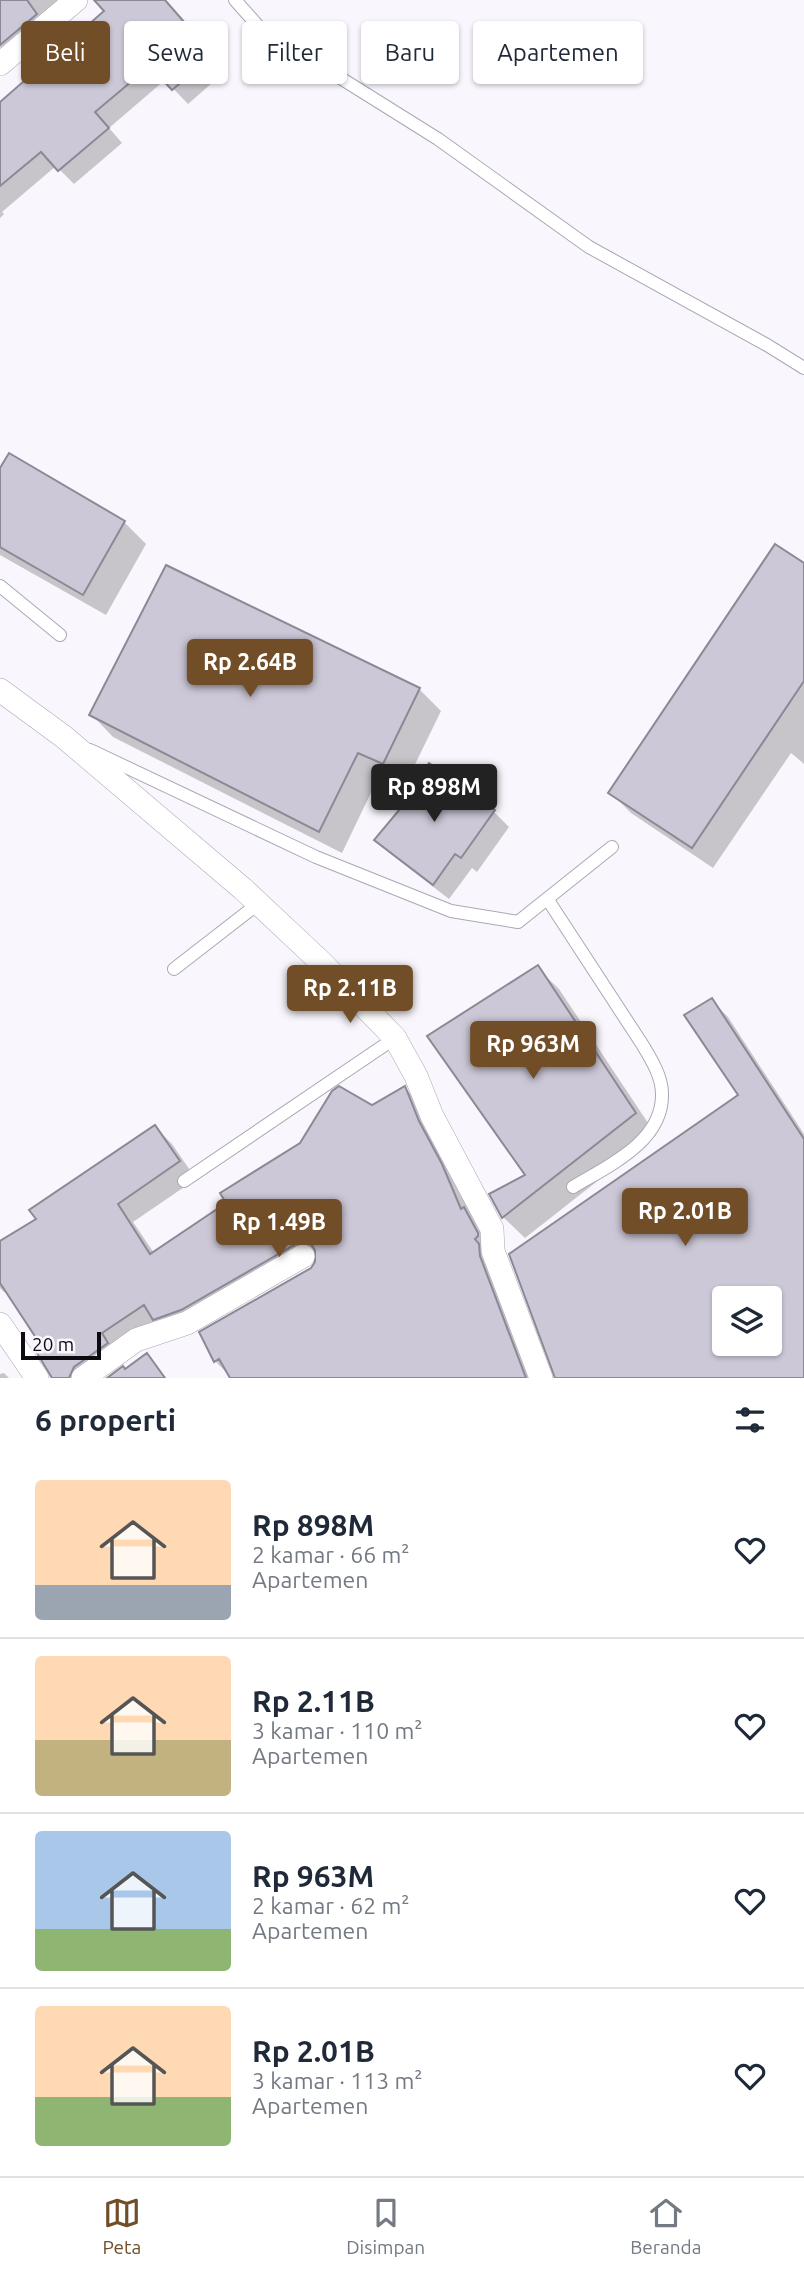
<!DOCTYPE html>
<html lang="id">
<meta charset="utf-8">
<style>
:root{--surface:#fff;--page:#f6f6f7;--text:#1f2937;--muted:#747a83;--line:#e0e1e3;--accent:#714e27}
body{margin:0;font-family:Ubuntu,sans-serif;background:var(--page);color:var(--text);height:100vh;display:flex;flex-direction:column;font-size:26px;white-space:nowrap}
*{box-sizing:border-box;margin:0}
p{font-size:23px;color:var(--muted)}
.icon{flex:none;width:38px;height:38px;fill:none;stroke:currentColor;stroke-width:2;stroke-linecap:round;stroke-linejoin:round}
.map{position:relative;height:1378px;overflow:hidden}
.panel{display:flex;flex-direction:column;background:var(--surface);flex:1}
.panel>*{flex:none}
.guide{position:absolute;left:21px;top:21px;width:763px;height:63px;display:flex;gap:14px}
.tools{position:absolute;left:712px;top:1286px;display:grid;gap:14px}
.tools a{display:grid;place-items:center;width:70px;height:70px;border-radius:7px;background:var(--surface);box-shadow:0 2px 5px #0004;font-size:35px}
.scale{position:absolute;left:21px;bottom:18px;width:80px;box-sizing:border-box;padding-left:7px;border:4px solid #0d0b10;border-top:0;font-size:19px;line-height:24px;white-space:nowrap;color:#0d0b10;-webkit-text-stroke:5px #f9f7fd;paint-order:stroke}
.price{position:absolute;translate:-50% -60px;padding:0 16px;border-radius:7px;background:var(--accent);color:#fff;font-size:23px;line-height:46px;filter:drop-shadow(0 2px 4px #0008)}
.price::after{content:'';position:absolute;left:50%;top:42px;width:21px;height:16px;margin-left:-10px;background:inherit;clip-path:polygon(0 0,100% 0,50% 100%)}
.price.selected{background:#222;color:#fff}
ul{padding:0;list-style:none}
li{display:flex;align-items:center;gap:21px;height:175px;padding:0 35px}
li+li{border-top:2px solid var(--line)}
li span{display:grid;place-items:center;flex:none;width:196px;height:140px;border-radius:7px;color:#555}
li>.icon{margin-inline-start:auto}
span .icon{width:84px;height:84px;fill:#fffc;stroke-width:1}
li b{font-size:30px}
h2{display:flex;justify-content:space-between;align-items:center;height:84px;padding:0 35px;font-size:30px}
.tag{padding:0 24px;border-radius:7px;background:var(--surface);box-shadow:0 2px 5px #0004;font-size:24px;line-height:63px}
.tag.selected{background:var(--accent);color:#fff}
.menu{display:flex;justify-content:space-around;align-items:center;height:98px;border-top:2px solid var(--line);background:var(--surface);font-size:19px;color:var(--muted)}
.menu a{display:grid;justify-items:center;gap:4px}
.menu .selected{color:var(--accent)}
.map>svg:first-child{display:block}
.shadow{fill:#0003;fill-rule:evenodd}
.building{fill:#cdc8d7;stroke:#8c8895;stroke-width:2;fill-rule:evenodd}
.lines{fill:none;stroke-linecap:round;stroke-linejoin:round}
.service-casing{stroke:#aba7b5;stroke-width:14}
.minor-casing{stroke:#aba7b5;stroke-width:24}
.service{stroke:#fff;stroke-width:12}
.minor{stroke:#fff;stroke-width:23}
</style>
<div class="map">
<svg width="804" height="1378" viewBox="0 0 804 1378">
<rect width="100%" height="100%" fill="#f9f7fd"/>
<path class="shadow" d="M0,0h66l-56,57 -10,-10z
M114,0h51l61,71 -38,33 -23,-24 -56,48 13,15 -48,41 -18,-18 -54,46 2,2 -4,4v-114l106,-93z
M0,471l124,51 22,22 -40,71 -106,-60z
M804,565v199l-13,-11 -78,115 -82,-55 -21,-21z
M419,689l22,22 -36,74 -25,-11 -38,79 -229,-116 -21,-22z
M430,765l64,47 15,15 -32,45 -5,-4 -23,31 -57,-44 -15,-15 25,-31z
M537,968l22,21 97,146 -131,103 -22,-21 25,-41z
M711,1000l17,17 76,117v244h-248l184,-282zM724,1298h46v46h-46z
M405,1088l17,17 51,113 8,8 54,152h-303l-17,-17 96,-91 6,-10 -118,67 -40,-4 -67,55h-38l-12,-33 -36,-54 -2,1 -4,-4v-45l38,-23 117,-93 17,17 24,35 -63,43 21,31 217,-146z
M4,1373l5,5h-9v-4z"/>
<path class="building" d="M0,0h27l10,14 -37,31z
M94,0h71l48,55 -41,35 -22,-24 -55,46 14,16 -51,43 -17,-19 -41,34v-84l104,-91z
M9,453l116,68 -42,74 -83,-48v-79z
M775,544l29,19v118l-112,167 -84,-55z
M166,565l254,123 -37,76 -25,-11 -39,79 -230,-117z
M429,763l66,47 -34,48 -6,-4 -22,31 -59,-45 26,-31 -3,-2z
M538,965l98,148 -134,105 -13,-24 36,-19 -98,-139z
M712,998l92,141v239h-249l-46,-124 229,-159 -54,-80zM724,1298h46v46h-46z
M339,1086l33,19 33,-19 14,35 23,43 19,45 3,-2 14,26v3l-3,3 4,5 1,12 46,122h-296l-11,-19 -5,3 -15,-30 112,-64 4,-6v-12l-4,-6 -7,-2 -8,2 -115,66 -28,10 -9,-15 -42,28 6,10 -34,24 -5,11h-17l-18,-30 6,-4 -40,-61v-42l36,-22 -7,-9 126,-85 25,36 -62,43 32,50 76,-51 -6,-10 80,-50 32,-52z
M147,1353l18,25h-58l16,-12 2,3z"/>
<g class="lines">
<g class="service-casing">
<path id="service" d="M235,0l24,27 179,112 151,108 178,98 37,23
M0,586l60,49
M90,750l226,107 135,54 67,11 94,-75
M548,900l94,144c9,15 20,32 20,50 1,48 -54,72 -89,93
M174,969l85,-66
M184,1181l211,-143"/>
</g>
<g class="minor-casing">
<path id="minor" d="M0,64l76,-64
M0,690l64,47 179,152 80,75 72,74 21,38 16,40 60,113 1,22 48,127
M0,1324l37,54
M83,1378l53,-38 51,-17 116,-67"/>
</g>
<use href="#service" class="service"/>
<use href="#minor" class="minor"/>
</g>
</svg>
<div class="tools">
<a><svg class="icon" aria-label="layers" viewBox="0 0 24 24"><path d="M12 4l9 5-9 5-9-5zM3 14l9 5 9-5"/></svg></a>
</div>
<div class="scale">20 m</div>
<b class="price" style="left:250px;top:699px">Rp 2.64B</b>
<b class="price selected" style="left:434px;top:824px">Rp 898M</b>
<b class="price" style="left:350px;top:1025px">Rp 2.11B</b>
<b class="price" style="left:533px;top:1081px">Rp 963M</b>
<b class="price" style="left:685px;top:1248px">Rp 2.01B</b>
<b class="price" style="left:279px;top:1259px">Rp 1.49B</b>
<div class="guide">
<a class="tag selected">Beli</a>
<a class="tag">Sewa</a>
<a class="tag">Filter</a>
<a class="tag">Baru</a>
<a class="tag">Apartemen</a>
</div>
</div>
<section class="panel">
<h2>6 properti<svg class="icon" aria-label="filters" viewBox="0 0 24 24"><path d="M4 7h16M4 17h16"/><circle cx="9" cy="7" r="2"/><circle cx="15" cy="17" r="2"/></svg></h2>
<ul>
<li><span style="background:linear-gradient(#ffd9b3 75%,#9aa5b1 0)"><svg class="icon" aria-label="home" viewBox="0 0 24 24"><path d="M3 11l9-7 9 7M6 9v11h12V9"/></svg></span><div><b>Rp 898M</b><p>2 kamar · 66 m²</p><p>Apartemen</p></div><svg class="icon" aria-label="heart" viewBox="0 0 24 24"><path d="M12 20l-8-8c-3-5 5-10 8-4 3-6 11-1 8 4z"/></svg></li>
<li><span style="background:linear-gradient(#ffd9b3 60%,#c2b280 0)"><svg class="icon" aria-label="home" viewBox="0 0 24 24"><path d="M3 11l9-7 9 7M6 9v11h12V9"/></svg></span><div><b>Rp 2.11B</b><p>3 kamar · 110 m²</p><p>Apartemen</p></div><svg class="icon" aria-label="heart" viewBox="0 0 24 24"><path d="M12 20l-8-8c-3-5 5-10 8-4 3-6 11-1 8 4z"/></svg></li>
<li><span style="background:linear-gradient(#a9c7e8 70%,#8fb573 0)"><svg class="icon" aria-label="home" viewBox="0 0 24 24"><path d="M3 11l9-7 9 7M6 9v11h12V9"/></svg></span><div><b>Rp 963M</b><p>2 kamar · 62 m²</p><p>Apartemen</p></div><svg class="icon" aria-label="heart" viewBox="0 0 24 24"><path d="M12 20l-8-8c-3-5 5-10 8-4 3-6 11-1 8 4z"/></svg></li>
<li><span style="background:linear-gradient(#ffd9b3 65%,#8fb573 0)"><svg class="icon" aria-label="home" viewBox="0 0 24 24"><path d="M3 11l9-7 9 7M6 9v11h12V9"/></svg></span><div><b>Rp 2.01B</b><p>3 kamar · 113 m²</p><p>Apartemen</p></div><svg class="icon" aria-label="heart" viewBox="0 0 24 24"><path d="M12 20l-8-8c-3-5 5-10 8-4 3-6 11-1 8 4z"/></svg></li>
</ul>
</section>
<nav class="menu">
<a class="selected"><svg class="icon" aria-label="map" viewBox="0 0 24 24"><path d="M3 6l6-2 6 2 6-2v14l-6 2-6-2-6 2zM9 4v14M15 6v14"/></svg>Peta</a>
<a><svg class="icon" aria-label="saved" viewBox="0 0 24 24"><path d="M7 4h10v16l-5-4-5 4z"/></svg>Disimpan</a>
<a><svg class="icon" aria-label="home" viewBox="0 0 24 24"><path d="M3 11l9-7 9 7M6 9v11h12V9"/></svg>Beranda</a>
</nav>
